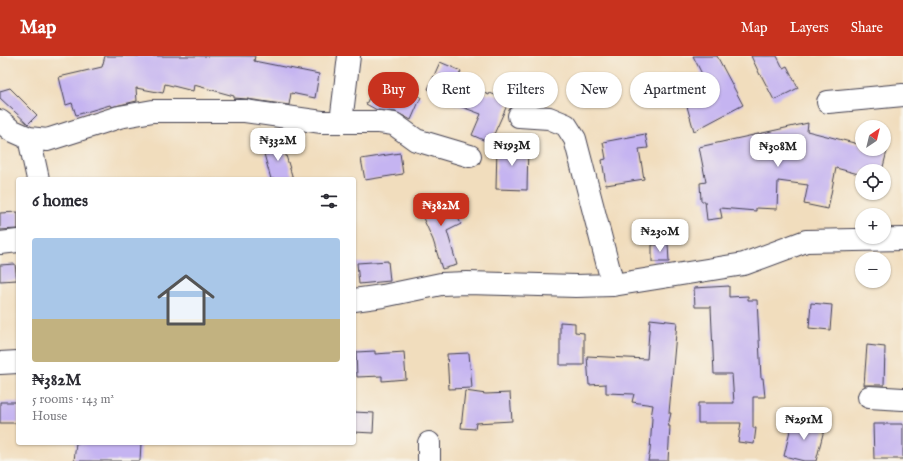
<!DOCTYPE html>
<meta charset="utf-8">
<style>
:root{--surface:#fff;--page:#f2f2f3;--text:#2b2b33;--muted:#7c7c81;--accent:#c8321e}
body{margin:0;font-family:"IM FELL English",serif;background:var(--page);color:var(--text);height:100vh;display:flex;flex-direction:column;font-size:15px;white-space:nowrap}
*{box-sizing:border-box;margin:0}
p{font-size:13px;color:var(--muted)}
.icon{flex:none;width:22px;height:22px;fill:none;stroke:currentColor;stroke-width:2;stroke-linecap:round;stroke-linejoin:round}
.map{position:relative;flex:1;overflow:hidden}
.drawer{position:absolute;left:16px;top:121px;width:340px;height:268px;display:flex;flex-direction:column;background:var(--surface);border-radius:4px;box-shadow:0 1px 3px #0004}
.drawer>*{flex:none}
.banner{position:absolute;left:368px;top:16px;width:380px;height:36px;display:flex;gap:8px}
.needle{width:26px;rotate:35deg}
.tools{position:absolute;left:855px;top:64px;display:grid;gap:8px}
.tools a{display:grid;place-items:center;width:36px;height:36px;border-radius:50%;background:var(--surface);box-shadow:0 1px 3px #0004;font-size:20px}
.price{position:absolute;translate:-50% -34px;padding:0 9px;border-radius:8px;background:#fff;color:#222;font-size:13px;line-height:26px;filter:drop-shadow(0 1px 2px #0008)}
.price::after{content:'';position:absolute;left:50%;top:24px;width:12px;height:9px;margin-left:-6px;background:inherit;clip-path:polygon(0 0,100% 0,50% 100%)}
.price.active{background:var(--accent);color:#fff}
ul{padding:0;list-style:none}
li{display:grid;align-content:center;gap:8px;height:212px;padding:0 16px}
li span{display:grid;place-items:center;height:124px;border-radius:4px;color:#555}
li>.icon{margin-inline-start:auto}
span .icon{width:72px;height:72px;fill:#fffc;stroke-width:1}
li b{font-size:17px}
h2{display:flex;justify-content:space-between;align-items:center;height:48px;padding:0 16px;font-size:17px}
.pill{padding:0 14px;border-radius:18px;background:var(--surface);box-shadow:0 1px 3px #0004;font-size:14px;line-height:36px}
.pill.active{background:var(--accent);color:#fff}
header{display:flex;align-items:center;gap:24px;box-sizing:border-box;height:56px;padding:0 20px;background:var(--accent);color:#fff}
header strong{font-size:19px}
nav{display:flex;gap:22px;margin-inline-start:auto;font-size:14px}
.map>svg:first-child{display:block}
.building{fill:#c5b4f1}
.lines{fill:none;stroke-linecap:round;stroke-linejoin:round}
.minor-casing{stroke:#413e4e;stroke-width:24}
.minor{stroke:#fff;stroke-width:22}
</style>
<header>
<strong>Map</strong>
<nav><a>Map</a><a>Layers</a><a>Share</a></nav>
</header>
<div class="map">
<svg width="903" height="405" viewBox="0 0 903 405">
<rect width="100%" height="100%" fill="#f7f3e8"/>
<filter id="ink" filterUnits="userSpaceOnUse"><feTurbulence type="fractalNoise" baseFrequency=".025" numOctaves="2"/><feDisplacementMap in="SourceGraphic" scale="8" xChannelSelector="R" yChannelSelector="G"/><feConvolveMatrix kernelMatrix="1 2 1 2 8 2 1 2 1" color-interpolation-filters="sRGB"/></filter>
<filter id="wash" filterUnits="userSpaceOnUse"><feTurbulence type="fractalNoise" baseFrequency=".012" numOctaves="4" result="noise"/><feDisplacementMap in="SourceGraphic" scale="16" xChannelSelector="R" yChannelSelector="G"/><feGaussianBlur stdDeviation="0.9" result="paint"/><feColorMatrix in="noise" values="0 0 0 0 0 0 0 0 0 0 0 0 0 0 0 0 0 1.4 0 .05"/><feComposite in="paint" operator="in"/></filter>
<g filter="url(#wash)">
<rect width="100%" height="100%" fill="#f1ddbd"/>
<g id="blocks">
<path class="building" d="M105,0h150l-1,5 65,13 -4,24 -24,-5 -2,12 -42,-6 -13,-1v-2l-40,-11 -1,6 -28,-7 -2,9 -27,-5 1,13 -26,6 -1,-2 -34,10 -4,-12 -6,2 -7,-28 43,-10z
M693,0h24l26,49 -49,26 -8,-28 -9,-16 25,-13z
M751,0h26l6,12 4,-2 11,22 -24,12 -13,-25h-1z
M440,6l21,9 -5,11 33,13 1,-2 19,8 -19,42 -18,-8 9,-21 -27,-10 1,-3 -27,-12z
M381,18l19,10 -1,4 22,9 -10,23 -15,-8 -19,-2 -11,-6z
M10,32l27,27 -9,9 -28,-26v-7z
M808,67l-1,8 55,14v4h16l9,2 -5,20h-20v4l-26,-7 -8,41 -24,-5 4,-19 -30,-4 -1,28 -21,-1v3l-36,-3 2,10 -15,2 -2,-19h-4l-1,-18 6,-1 -7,-35z
M645,78l3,14 -9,1 5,30 -38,6 -4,-25 4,-1 -3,-17z
M282,86l11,37h-22l-7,-25h4l-2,-8z
M497,88l31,1 -1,45 -31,-1z
M400,97l3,21 -38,6 -4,-21z
M447,138l14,30 -14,7 10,34 -15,4 -9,-29 -15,-33z
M18,156v17l-18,1v-17z
M668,188l1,18h-17v-17z
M388,205l2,20 -31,3 -2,-21z
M15,208l2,16 -17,1v-16z
M729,230v11l19,-1v4h9l4,78h2l2,19h-12v31h3l-2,16 -16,-2 3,-19h-43v-20h36l-2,-29h-18l-3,-67h-16l-1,-19z
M811,247l21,2 -2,25 -21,-2z
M650,263l27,3 -8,91h2l-3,13h2l-2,35h-20l2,-10 2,-33 -1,-1 2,-12 -21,-3 2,-8 -28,-1v-9l-17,1 -2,-29 60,3z
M560,266l15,1v9l9,1v32h-24z
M867,289l18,2 -1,38h-20z
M375,295v3l29,-2 2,27 -24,2v-5l-25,1 -1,-25z
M469,297l3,35 -23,1 -2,-35z
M465,335l21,3 24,-1 2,28 -36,2 -1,6 -14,-1z
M0,346h18v21h-18z
M354,356l20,1 -1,20 -19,-1z
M793,362l32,8 -9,35h-12l-20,-5z
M873,368h30v35h-29z
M76,387h65l-1,18h-66z"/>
</g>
</g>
<g filter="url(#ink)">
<use href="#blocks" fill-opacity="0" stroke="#413e4e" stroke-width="1"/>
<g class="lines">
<g class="minor-casing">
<path id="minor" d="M828,46l75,-7
M519,60l30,2 17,7 9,14 38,146
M0,65l11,9 18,8 18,2 72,-23 34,-6h92l77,11h57l15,2 22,16 54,16
M341,66l8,-66
M29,82l9,41
M0,187l18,-2
M354,244l29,-4 58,-12 26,-1 109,3 37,-1 131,-21 62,-23 97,-2
M0,307l18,-1
M869,341l34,2
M429,387v18"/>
</g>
<use href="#minor" class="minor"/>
</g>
</g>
</svg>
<div class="tools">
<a><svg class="needle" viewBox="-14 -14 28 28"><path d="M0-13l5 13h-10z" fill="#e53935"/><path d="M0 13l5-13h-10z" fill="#7c7c81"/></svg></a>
<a><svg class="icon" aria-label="locate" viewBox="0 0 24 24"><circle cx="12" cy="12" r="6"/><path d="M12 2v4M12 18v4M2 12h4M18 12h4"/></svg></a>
<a>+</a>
<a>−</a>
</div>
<b class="price" style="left:278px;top:106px">₦332M</b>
<b class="price" style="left:512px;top:111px">₦193M</b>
<b class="price" style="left:778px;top:112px">₦308M</b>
<b class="price active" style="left:441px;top:171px">₦382M</b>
<b class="price" style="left:660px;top:197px">₦230M</b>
<b class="price" style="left:804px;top:385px">₦291M</b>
<div class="banner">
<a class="pill active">Buy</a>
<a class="pill">Rent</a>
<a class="pill">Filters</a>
<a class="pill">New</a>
<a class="pill">Apartment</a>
</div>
<section class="drawer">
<h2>6 homes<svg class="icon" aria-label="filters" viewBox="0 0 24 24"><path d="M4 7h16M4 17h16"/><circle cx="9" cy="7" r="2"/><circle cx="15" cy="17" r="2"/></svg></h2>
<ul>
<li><span style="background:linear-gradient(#a9c7e8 65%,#c2b280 0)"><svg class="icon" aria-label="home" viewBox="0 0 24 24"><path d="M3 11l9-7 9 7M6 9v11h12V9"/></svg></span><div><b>₦382M</b><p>5 rooms · 143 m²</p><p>House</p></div></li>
</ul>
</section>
</div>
